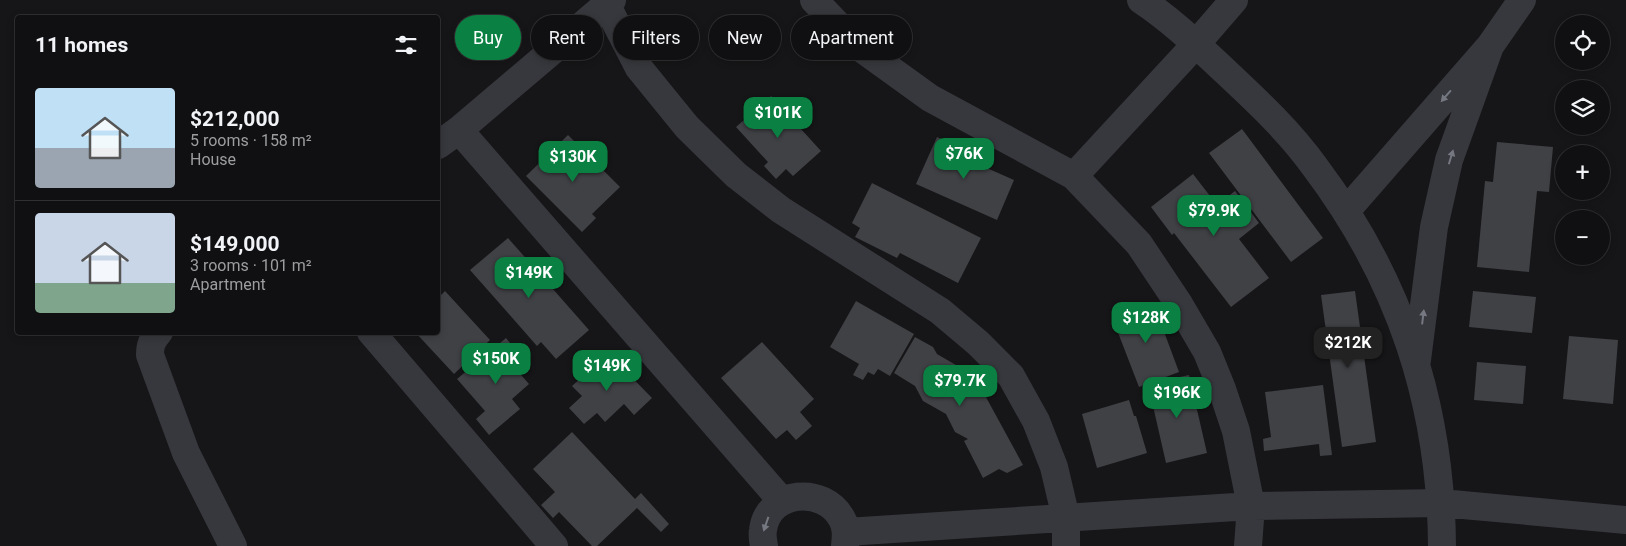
<!DOCTYPE html>
<meta charset="utf-8">
<style>
:root{--surface:#101012;--page:#19191b;--text:#f1f3f6;--muted:#9c9d9f;--line:#303032;--accent:#0b8043}
body{margin:0;font-family:Roboto,sans-serif;background:var(--page);color:var(--text);height:100vh;display:flex;flex-direction:column;font-size:19px;white-space:nowrap}
*{box-sizing:border-box;margin:0}
p{font-size:16px;color:var(--muted)}
.icon{flex:none;width:28px;height:28px;fill:none;stroke:currentColor;stroke-width:2;stroke-linecap:round;stroke-linejoin:round}
.map{position:relative;flex:1;overflow:hidden}
.details{position:absolute;left:15px;top:15px;width:425px;height:320px;display:flex;flex-direction:column;background:var(--surface);border-radius:5px;box-shadow:0 2px 8px #0003,0 0 0 1px var(--line)}
.details>*{flex:none}
.banner{position:absolute;left:455px;top:15px;width:475px;height:45px;display:flex;gap:10px}
.controls{position:absolute;left:1555px;top:15px;display:grid;gap:10px}
.controls a{display:grid;place-items:center;width:55px;height:55px;border-radius:50%;background:var(--surface);box-shadow:0 2px 8px #0003,0 0 0 1px var(--line);font-size:25px}
.price{position:absolute;translate:-50% -42px;padding:0 11px;border-radius:10px;background:var(--accent);color:#fff;font-size:16px;line-height:32px;filter:drop-shadow(0 1px 2px #0008)}
.price::after{content:'';position:absolute;left:50%;top:30px;width:15px;height:11px;margin-left:-8px;background:inherit;clip-path:polygon(0 0,100% 0,50% 100%)}
.price.current{background:#222;color:#fff}
ul{padding:0;list-style:none}
li{display:flex;align-items:center;gap:15px;height:125px;padding:0 20px}
li+li{border-top:1px solid var(--line)}
li span{display:grid;place-items:center;flex:none;width:140px;height:100px;border-radius:5px;color:#555}
li>.icon{margin-inline-start:auto}
span .icon{width:60px;height:60px;fill:#fffc;stroke-width:1}
li b{font-size:21px}
h2{display:flex;justify-content:space-between;align-items:center;height:60px;padding:0 20px;font-size:21px}
.chip{padding:0 18px;border-radius:22px;background:var(--surface);box-shadow:0 2px 8px #0003,0 0 0 1px var(--line);font-size:18px;line-height:45px}
.chip.current{background:var(--accent);color:#fff}
.map>svg:first-child{display:block}
.building{fill:#404145}
.lines{fill:none;stroke-linecap:round;stroke-linejoin:round}
.minor{stroke:#37383d;stroke-width:28}
.oneway{fill:#757881}
</style>
<div class="map">
<svg width="1626" height="546" viewBox="0 0 1626 546">
<rect width="100%" height="100%" fill="#161618"/>
<path class="building" d="M771,96l50,55 -28,25 -7,-7 -10,10 -12,-13 4,-4 -32,-35z
M1242,129l81,109 -32,24 -82,-109z
M568,135l52,52 -28,27 4,4 -14,14 -56,-56z
M937,137l30,14 -3,7 50,22 -17,40 -81,-36z
M1497,142l56,5 -4,45 -12,-1 -8,81 -52,-5 8,-86 8,1z
M1193,174l24,31 18,-14 24,32 -20,16 30,39 -38,29 -57,-74 -2,2 -21,-28z
M872,183l109,55 -23,45 -58,-30 -3,5 -42,-21 5,-9 -8,-5z
M508,238l81,92 -33,29 -15,-17 -4,4 -67,-76z
M445,291l45,49 -36,34 -39,-42h23v-34z
M1355,291l21,151 -34,5 -21,-152z
M1473,291l63,6 -4,36 -63,-6z
M856,301l58,33 -24,42 -12,-7 -4,6 -6,-3 -5,8 -10,-5 6,-11 -29,-17z
M1153,302l26,70 -40,15 -27,-70z
M1569,336l49,4 -5,64 -50,-5z
M915,337l18,10 4,7 24,14 10,20 -4,8 14,-8 42,77 -16,8 -8,-4 -16,9 -19,-37 4,-2 -13,-7 -9,-18 -23,-13 -8,-15 -21,-13z
M506,338l18,22 -9,8 14,16 -17,15 8,10 -31,26 -13,-16 9,-8 -28,-32z
M762,342l52,57 -14,13 12,14 -16,14 -9,-10 -11,9 -55,-61z
M608,353l44,45 -18,17 -10,-11 -19,18 -8,-9 -13,11 -15,-16 13,-12 -10,-10z
M1477,362l49,4 -3,38 -49,-4z
M1189,375l18,78 -41,10 -18,-79z
M1323,385l9,70 -12,1 -1,-12 -55,7 -1,-12 8,-2 -6,-45z
M1129,400l5,16h2l11,37 -50,15 -15,-54z
M572,432l63,67 6,-6 28,31 -8,8 -24,-24 -40,38h-5l-33,-34 -6,6 -12,-13 14,-13 -22,-23z"/>
<g class="lines">
<path class="minor" d="M604,0l35,68 48,59 49,48 45,35 159,101 38,32 33,33 25,45 18,46 12,51v28
M814,0l44,46 72,52 144,78 65,68 40,60 28,48 15,37 14,42 15,75 -3,40
M1141,0c32,21 59,48 86,73 31,29 63,59 88,94 85,113 126,237 127,379
M459,130l323,371
M438,145l21,-15 153,-130
M1074,176l122,-132 38,-44
M1346,211l144,-165 32,-46
M159,332c-7,8 -9,13 -9,23l36,98 47,93
M371,332l183,214
M1417,360l17,-133 15,-67 41,-114
M846,532l405,-26 190,-3 185,17
M764,546c-1,-5 -2,-11 -1,-16 5,-40 61,-45 79,-11 5,9 4,18 3,27"/>
</g>
<defs><path id="oneway-solid" d="M-6-.8H1V-3.2L6.5 0L1 3.2V.8H-6Z" transform="scale(1.25)"/></defs>
<g class="oneway">
<use href="#oneway-solid" transform="translate(1446 96) rotate(131)"/>
<use href="#oneway-solid" transform="translate(1451 157) rotate(-73)"/>
<use href="#oneway-solid" transform="translate(1423 317) rotate(-83)"/>
<use href="#oneway-solid" transform="translate(766 524) rotate(109)"/>
</g>
</svg>
<div class="controls">
<a><svg class="icon" aria-label="locate" viewBox="0 0 24 24"><circle cx="12" cy="12" r="6"/><path d="M12 2v4M12 18v4M2 12h4M18 12h4"/></svg></a>
<a><svg class="icon" aria-label="layers" viewBox="0 0 24 24"><path d="M12 4l9 5-9 5-9-5zM3 14l9 5 9-5"/></svg></a>
<a>+</a>
<a>−</a>
</div>
<b class="price" style="left:778px;top:139px">$101K</b>
<b class="price" style="left:964px;top:180px">$76K</b>
<b class="price" style="left:573px;top:183px">$130K</b>
<b class="price" style="left:1214px;top:237px">$79.9K</b>
<b class="price" style="left:529px;top:299px">$149K</b>
<b class="price" style="left:1146px;top:344px">$128K</b>
<b class="price current" style="left:1348px;top:369px">$212K</b>
<b class="price" style="left:496px;top:385px">$150K</b>
<b class="price" style="left:607px;top:392px">$149K</b>
<b class="price" style="left:960px;top:407px">$79.7K</b>
<b class="price" style="left:1177px;top:419px">$196K</b>
<div class="banner">
<a class="chip current">Buy</a>
<a class="chip">Rent</a>
<a class="chip">Filters</a>
<a class="chip">New</a>
<a class="chip">Apartment</a>
</div>
<section class="details">
<h2>11 homes<svg class="icon" aria-label="filters" viewBox="0 0 24 24"><path d="M4 7h16M4 17h16"/><circle cx="9" cy="7" r="2"/><circle cx="15" cy="17" r="2"/></svg></h2>
<ul>
<li><span style="background:linear-gradient(#bfe0f5 60%,#9aa5b1 0)"><svg class="icon" aria-label="home" viewBox="0 0 24 24"><path d="M3 11l9-7 9 7M6 9v11h12V9"/></svg></span><div><b>$212,000</b><p>5 rooms · 158 m²</p><p>House</p></div></li>
<li><span style="background:linear-gradient(#c9d6e8 70%,#7fa58c 0)"><svg class="icon" aria-label="home" viewBox="0 0 24 24"><path d="M3 11l9-7 9 7M6 9v11h12V9"/></svg></span><div><b>$149,000</b><p>3 rooms · 101 m²</p><p>Apartment</p></div></li>
</ul>
</section>
</div>
